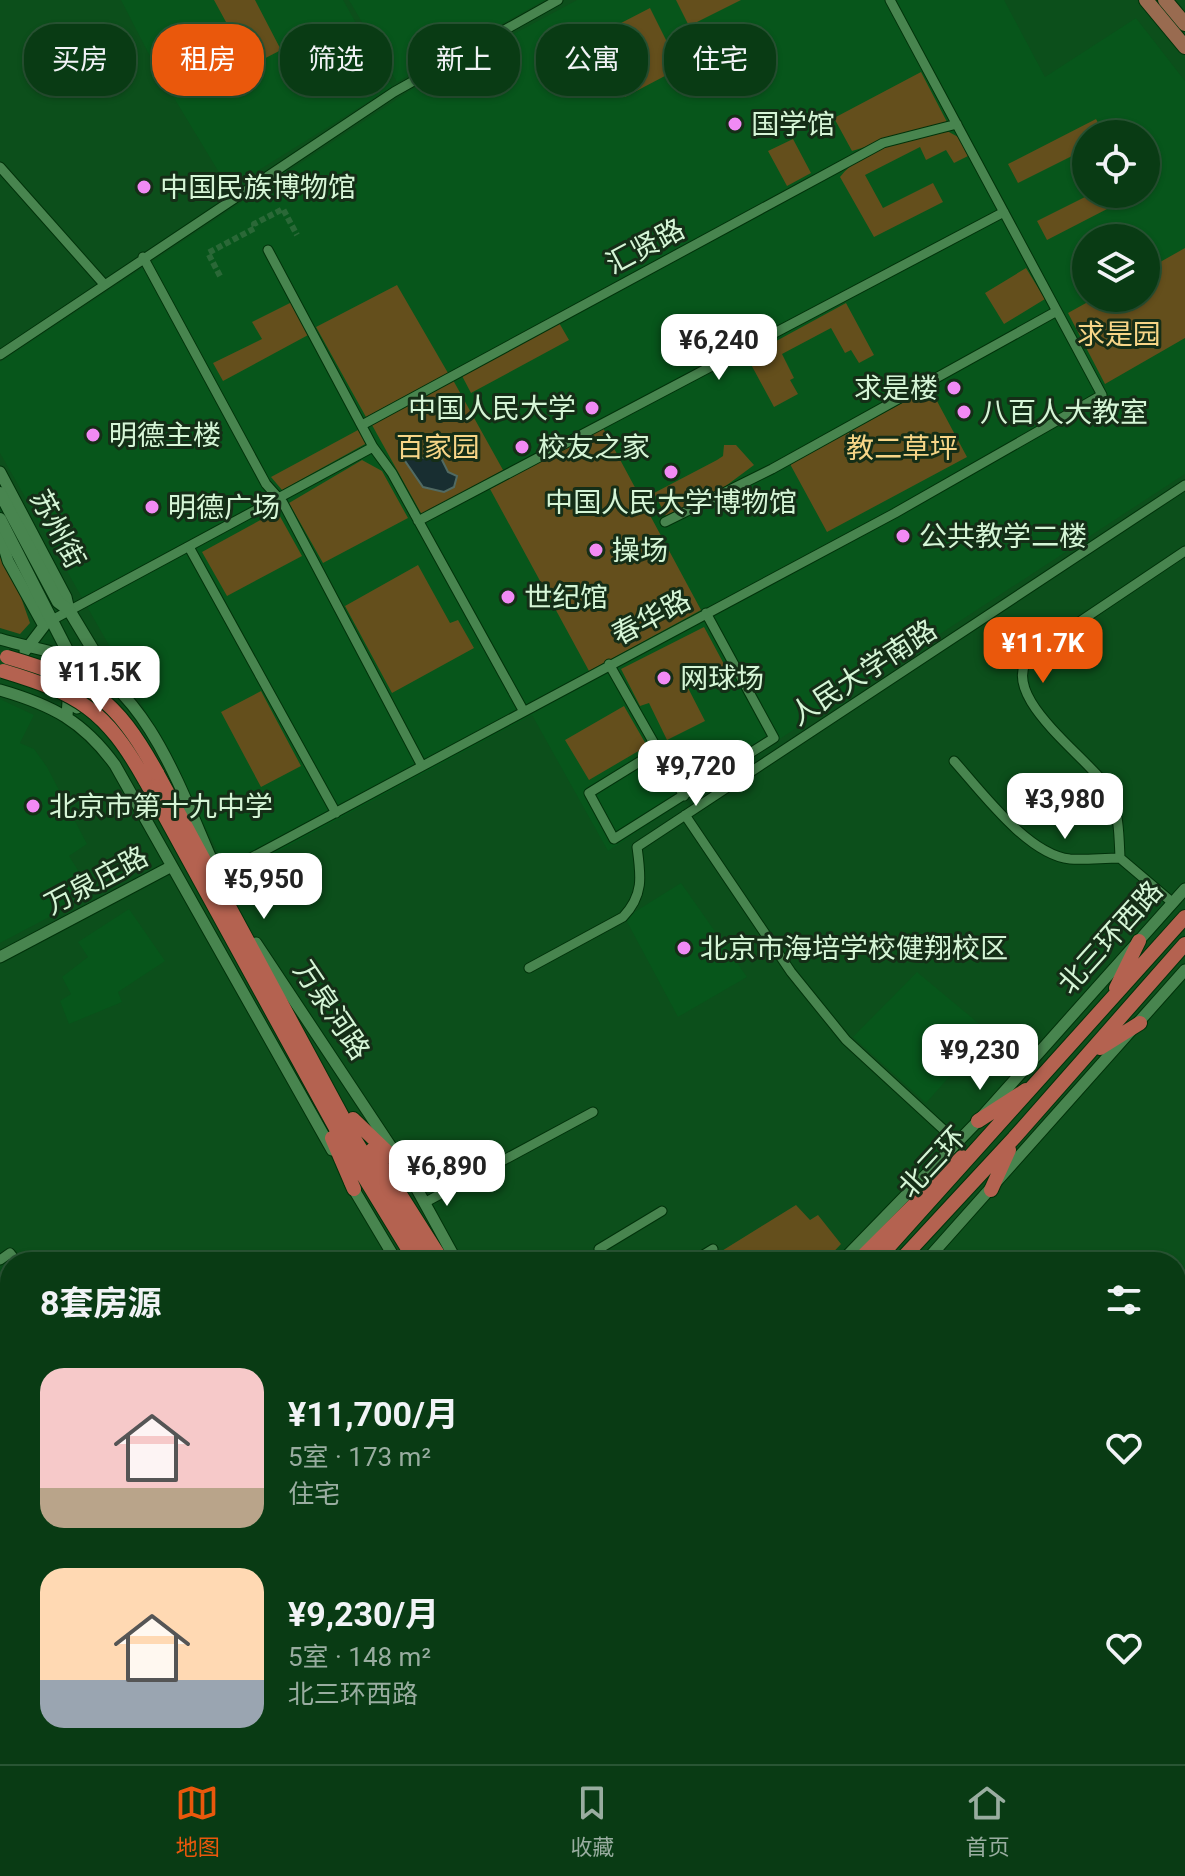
<!DOCTYPE html>
<html lang="zh">
<meta charset="utf-8">
<style>
:root{--surface:#093b14;--page:#12421d;--text:#f1f3f6;--muted:#99ada0;--line:#295534;--accent:#ea580c}
body{margin:0;font-family:Roboto,"Noto Sans SC",sans-serif;background:var(--page);color:var(--text);height:100vh;display:flex;flex-direction:column;font-size:30px;white-space:nowrap}
*{box-sizing:border-box;margin:0}
p{font-size:26px;color:var(--muted)}
.icon{flex:none;width:44px;height:44px;fill:none;stroke:currentColor;stroke-width:2;stroke-linecap:round;stroke-linejoin:round}
.map{position:relative;flex:1;overflow:hidden}
.drawer{position:absolute;left:0px;top:1252px;width:1186px;height:512px;display:flex;flex-direction:column;background:var(--surface);border-radius:32px 32px 0 0;box-shadow:0 2px 6px #0004,0 0 0 2px var(--line)}
.drawer>*{flex:none}
.banner{position:absolute;left:24px;top:24px;width:1138px;height:72px;display:flex;gap:16px}
.tools{position:absolute;left:1072px;top:120px;display:grid;gap:16px}
.tools a{display:grid;place-items:center;width:88px;height:88px;border-radius:50%;background:var(--surface);box-shadow:0 2px 6px #0004,0 0 0 2px var(--line);font-size:40px}
.price{position:absolute;translate:-50% -68px;padding:0 18px;border-radius:16px;background:#fff;color:#222;font-size:26px;line-height:52px;filter:drop-shadow(0 2px 4px #0008)}
.price::after{content:'';position:absolute;left:50%;top:48px;width:24px;height:18px;margin-left:-12px;background:inherit;clip-path:polygon(0 0,100% 0,50% 100%)}
.price.on{background:var(--accent);color:#fff}
ul{padding:0;list-style:none}
li{display:flex;align-items:center;gap:24px;height:200px;padding:0 40px}
li span{display:grid;place-items:center;flex:none;width:224px;height:160px;border-radius:24px;color:#555}
li>.icon{margin-inline-start:auto}
span .icon{width:96px;height:96px;fill:#fffc;stroke-width:1}
li b{font-size:34px}
h2{display:flex;justify-content:space-between;align-items:center;height:96px;padding:0 40px;font-size:34px}
.tag{padding:0 28px;border-radius:32px;background:var(--surface);box-shadow:0 2px 6px #0004,0 0 0 2px var(--line);font-size:28px;line-height:72px}
.tag.on{background:var(--accent);color:#fff}
.menu{display:flex;justify-content:space-around;align-items:center;height:112px;border-top:2px solid var(--line);background:var(--surface);font-size:22px;color:var(--muted)}
.menu a{display:grid;justify-items:center;gap:4px}
.menu .on{color:var(--accent)}
.map>svg:first-child{display:block}
.built{fill:#07561b;fill-rule:evenodd}
.green{fill:#644f1c}
.water{fill:#182e31;stroke:#516a62;stroke-width:2}
.lines{fill:none;stroke-linecap:round;stroke-linejoin:round}
.pedestrian-tunnel{stroke:#2a6837;stroke-width:6;stroke-dasharray:6 3;stroke-linecap:butt}
.minor-casing{stroke:#00320a;stroke-width:11}
.tertiary-casing{stroke:#00320a;stroke-width:13}
.secondary-casing{stroke:#00320a;stroke-width:14}
.primary-casing{stroke:#00320a;stroke-width:16}
.trunk-casing{stroke:#00320a;stroke-width:16}
.minor{stroke:#48854f;stroke-width:9}
.tertiary{stroke:#48854f;stroke-width:11}
.secondary{stroke:#48854f;stroke-width:12}
.primary{stroke:#996b50;stroke-width:14}
.trunk{stroke:#b46250;stroke-width:14}
.trunk-bridge-casing{stroke:#00320a;stroke-width:16;stroke-linecap:butt}
.trunk-bridge{stroke:#b46250;stroke-width:14}
.poi-dot{fill:#f18af4;stroke:#152e17;stroke-width:3}
.labels{text-anchor:middle;stroke-width:6;stroke-linejoin:round;paint-order:stroke}
.poi-label{font-size:28px;fill:#d5f5d6;stroke:#152e17;text-anchor:start}
.street-label{font-size:28px;fill:#d5f5d6;stroke:#152e17}
.park-label{font-size:28px;fill:#f7d587;stroke:#152e17}
</style>
<div class="map">
<svg width="1185" height="1764" viewBox="0 0 1185 1764">
<rect width="100%" height="100%" fill="#0c4f1b"/>
<path class="built" d="M121,0h222l49,87 -163,102 -73,-121z
M349,0h196l-148,82z
M577,0h427l41,77 91,-59 49,63v393l-577,377 -76,-136 -301,162 -95,-184 -136,-240v-91l420,-278zM1086,134h60v60h-60zM1086,238h60v60h-60z
M0,699l34,16 -14,28 14,6 13,18 40,77 -18,12 24,38 -93,49z
M681,883l66,94 -69,40 -53,-99z
M129,909l36,52 -47,31 4,10 -53,22 -9,-23 11,-7 -9,-17 26,-20 -10,-15z
M917,972l72,60 -63,71 -73,-66z
M1185,1473v291h-411l-6,-10h408v-278z"/>
<path class="green" d="M214,0h41l26,50 -31,16z
M676,0h65l-52,26z
M650,8l30,60 -55,29 -31,-60z
M921,72l26,50 -95,29 -18,-33z
M1096,119l8,15h-18v15l-68,34 -10,-19z
M949,132l11,6 8,18 -14,7 -8,-13 -20,10 -6,-13 -55,28 18,33 50,-25 10,19 -69,35 -34,-60c24,-30 71,-44 109,-45z
M793,139l18,34 -24,13 -19,-35z
M1091,194h10l8,14 -62,32 -10,-19z
M1185,248v90l-80,46 -37,-71 27,-15h51v-28z
M1026,268l19,31 -41,25 -19,-31z
M397,285l51,88 -82,44 -50,-90z
M292,302l18,32 -87,47 -10,-18 49,-24 -10,-17z
M846,303l28,52 -15,8 -8,-13 -6,3 -14,-25 -49,26 12,24 -4,2 8,14 -24,13 -27,-50z
M558,321l11,19 -98,53 -10,-19z
M453,380l50,90 -81,45 -50,-90z
M930,388l37,69 -140,75 -37,-68z
M603,428l98,182 -112,61 -99,-182z
M358,430l5,1 4,12 -85,47 -11,-13z
M724,445h12l18,20 -35,26 -52,27 -13,-25 63,-33 6,-4z
M362,460l20,11 26,47 -85,45 -34,-60z
M277,511l25,45 -75,40 -25,-44z
M0,555l17,31 13,37 -10,11 -20,-6z
M418,565l32,58 8,-3 16,28 -82,45 -47,-87z
M704,627l21,39 -38,20 18,35 -38,19 -18,-37 -9,3 -19,-37z
M261,691l40,75 -40,21 -40,-75z
M624,706l23,40 -58,34 -24,-40z
M796,1205l14,15 8,-5 23,29 -17,18h-120z"/>
<path class="water" d="M438,452l10,20 9,4 -3,11 -10,5 -21,-5 -20,-29 4,-5c12,7 19,6 31,-1z"/>
<g class="lines">
<path class="pedestrian-tunnel" d="M220,276l-12,-23 47,-25 -1,-4 29,-15 14,26"/>
<g class="minor-casing">
<path id="minor" d="M0,167l103,116
M268,250l105,197 19,26 131,237
M143,257l123,227 17,19 139,263
M0,355l394,-263 164,-92
M362,425l521,-282 74,-19
M418,521l586,-309
M665,522l107,-53 285,-158
M189,547l147,266
M52,620l321,-173
M609,664l75,132
M657,751l-68,42 25,46 160,-101 -68,-125
M954,761c27,30 74,94 116,98 16,1 33,-1 50,-1l53,45
M685,815l106,157 55,68 111,102
M1120,858c-1,-23 -1,-46 -11,-67 -14,-30 -120,-98 -76,-138l152,-102
M219,875l676,-362 207,-118 -212,-395
M529,968l94,-51c21,-22 18,-41 14,-70l548,-362
M424,1203l169,-91
M0,1260l10,-7 7,9
M607,1262l-8,-13 63,-38
M692,1262l21,-13
M0,1354l10,-7
M0,1402l10,5
M1176,1583l9,-4
M1176,1652l9,-4
M1176,1749l7,15
M196,1754l6,10
M783,1754l6,10
M1027,1754l4,10"/>
</g>
<g class="tertiary-casing">
<path id="tertiary" d="M0,472l66,125 3,13
M0,534l8,27 36,65 -19,25
M0,639c23,7 49,11 72,19 79,32 112,142 145,214
M0,690c52,15 83,31 115,75l217,385
M77,708l36,-25
M67,716l4,-58
M256,943l151,228 50,91
M0,957l172,-91
M350,1183l47,79
M841,1262l137,-141 207,-232
M925,1262l260,-292
M0,1568l10,17
M106,1754l5,10
M677,1754l5,10
M755,1754l6,10
M449,1764l7,-10"/>
</g>
<g class="secondary-casing">
<path id="secondary" d="M0,493l58,109 11,8 44,73
M0,519l71,139"/>
</g>
<g class="primary-casing">
<path id="primary" d="M1146,0l39,47
M1165,0l20,24
M467,1764l7,-10
M487,1764l7,-10"/>
</g>
<g class="trunk-casing">
<path id="trunk" d="M157,773l198,367 75,122
M145,780l201,367 70,115
M1116,988l23,-47
M1100,1048l40,-25
M353,1119l54,52
M978,1121l48,-31
M332,1138l22,51
M372,1150l71,112
M991,1190l18,-40
M857,1262l105,-105
M875,1262l310,-345
M899,1262l115,-124 171,-194
M689,1754l6,10
M718,1754l6,10
M744,1754l6,10"/>
</g>
<use href="#minor" class="minor"/>
<use href="#tertiary" class="tertiary"/>
<use href="#secondary" class="secondary"/>
<use href="#primary" class="primary"/>
<use href="#trunk" class="trunk"/>
<g class="trunk-bridge-casing">
<path id="trunk-bridge" d="M7,657c82,24 108,40 150,116
M3,671c76,23 102,38 142,109"/>
</g>
<use href="#trunk-bridge" class="trunk-bridge"/>
</g>
<g class="poi-dot">
<circle cx="735" cy="124" r="8"/>
<circle cx="144" cy="187" r="8"/>
<circle cx="954" cy="388" r="8"/>
<circle cx="592" cy="408" r="8"/>
<circle cx="964" cy="412" r="8"/>
<circle cx="93" cy="435" r="8"/>
<circle cx="522" cy="447" r="8"/>
<circle cx="671" cy="472" r="8"/>
<circle cx="152" cy="507" r="8"/>
<circle cx="903" cy="536" r="8"/>
<circle cx="596" cy="550" r="8"/>
<circle cx="508" cy="597" r="8"/>
<circle cx="664" cy="678" r="8"/>
<circle cx="33" cy="806" r="8"/>
<circle cx="684" cy="948" r="8"/>
</g>
<g class="labels">
<g class="poi-label">
<text x="751" y="134">国学馆</text>
<text x="160" y="197">中国民族博物馆</text>
<text x="938" y="398" text-anchor="end">求是楼</text>
<text x="576" y="418" text-anchor="end">中国人民大学</text>
<text x="980" y="422">八百人大教室</text>
<text x="109" y="445">明德主楼</text>
<text x="538" y="457">校友之家</text>
<text x="671" y="512" text-anchor="middle">中国人民大学博物馆</text>
<text x="168" y="517">明德广场</text>
<text x="919" y="546">公共教学二楼</text>
<text x="612" y="560">操场</text>
<text x="524" y="607">世纪馆</text>
<text x="680" y="688">网球场</text>
<text x="49" y="816">北京市第十九中学</text>
<text x="700" y="958">北京市海培学校健翔校区</text>
</g>
<g class="street-label">
<text transform="translate(645 246) rotate(-28)" y="10">汇贤路</text>
<text transform="translate(58 529) rotate(62)" y="10">苏州街</text>
<text transform="translate(651 617) rotate(-28)" y="10">春华路</text>
<text transform="translate(863 672) rotate(-33)" y="10">人民大学南路</text>
<text transform="translate(96 880) rotate(-28)" y="10">万泉庄路</text>
<text transform="translate(1110 937) rotate(-48)" y="10">北三环西路</text>
<text transform="translate(332 1010) rotate(56)" y="10">万泉河路</text>
<text transform="translate(932 1162) rotate(-47)" y="10">北三环</text>
</g>
<g class="park-label">
<text x="1119" y="344">求是园</text>
<text x="438" y="457">百家园</text>
<text x="902" y="458">教二草坪</text>
</g>
</g>
</svg>
<div class="tools">
<a><svg class="icon" aria-label="locate" viewBox="0 0 24 24"><circle cx="12" cy="12" r="6"/><path d="M12 2v4M12 18v4M2 12h4M18 12h4"/></svg></a>
<a><svg class="icon" aria-label="layers" viewBox="0 0 24 24"><path d="M12 4l9 5-9 5-9-5zM3 14l9 5 9-5"/></svg></a>
</div>
<b class="price" style="left:719px;top:382px">¥6,240</b>
<b class="price on" style="left:1043px;top:685px">¥11.7K</b>
<b class="price" style="left:100px;top:714px">¥11.5K</b>
<b class="price" style="left:696px;top:808px">¥9,720</b>
<b class="price" style="left:1065px;top:841px">¥3,980</b>
<b class="price" style="left:264px;top:921px">¥5,950</b>
<b class="price" style="left:980px;top:1092px">¥9,230</b>
<b class="price" style="left:447px;top:1208px">¥6,890</b>
<div class="banner">
<a class="tag">买房</a>
<a class="tag on">租房</a>
<a class="tag">筛选</a>
<a class="tag">新上</a>
<a class="tag">公寓</a>
<a class="tag">住宅</a>
</div>
<section class="drawer">
<h2>8套房源<svg class="icon" aria-label="filters" viewBox="0 0 24 24"><path d="M4 7h16M4 17h16"/><circle cx="9" cy="7" r="2"/><circle cx="15" cy="17" r="2"/></svg></h2>
<ul>
<li><span style="background:linear-gradient(#f6c9c9 75%,#b9a48a 0)"><svg class="icon" aria-label="home" viewBox="0 0 24 24"><path d="M3 11l9-7 9 7M6 9v11h12V9"/></svg></span><div><b>¥11,700/月</b><p>5室 · 173 m²</p><p>住宅</p></div><svg class="icon" aria-label="heart" viewBox="0 0 24 24"><path d="M12 20l-8-8c-3-5 5-10 8-4 3-6 11-1 8 4z"/></svg></li>
<li><span style="background:linear-gradient(#ffd9b3 70%,#9aa5b1 0)"><svg class="icon" aria-label="home" viewBox="0 0 24 24"><path d="M3 11l9-7 9 7M6 9v11h12V9"/></svg></span><div><b>¥9,230/月</b><p>5室 · 148 m²</p><p>北三环西路</p></div><svg class="icon" aria-label="heart" viewBox="0 0 24 24"><path d="M12 20l-8-8c-3-5 5-10 8-4 3-6 11-1 8 4z"/></svg></li>
</ul>
</section>
</div>
<nav class="menu">
<a class="on"><svg class="icon" aria-label="map" viewBox="0 0 24 24"><path d="M3 6l6-2 6 2 6-2v14l-6 2-6-2-6 2zM9 4v14M15 6v14"/></svg>地图</a>
<a><svg class="icon" aria-label="saved" viewBox="0 0 24 24"><path d="M7 4h10v16l-5-4-5 4z"/></svg>收藏</a>
<a><svg class="icon" aria-label="home" viewBox="0 0 24 24"><path d="M3 11l9-7 9 7M6 9v11h12V9"/></svg>首页</a>
</nav>
